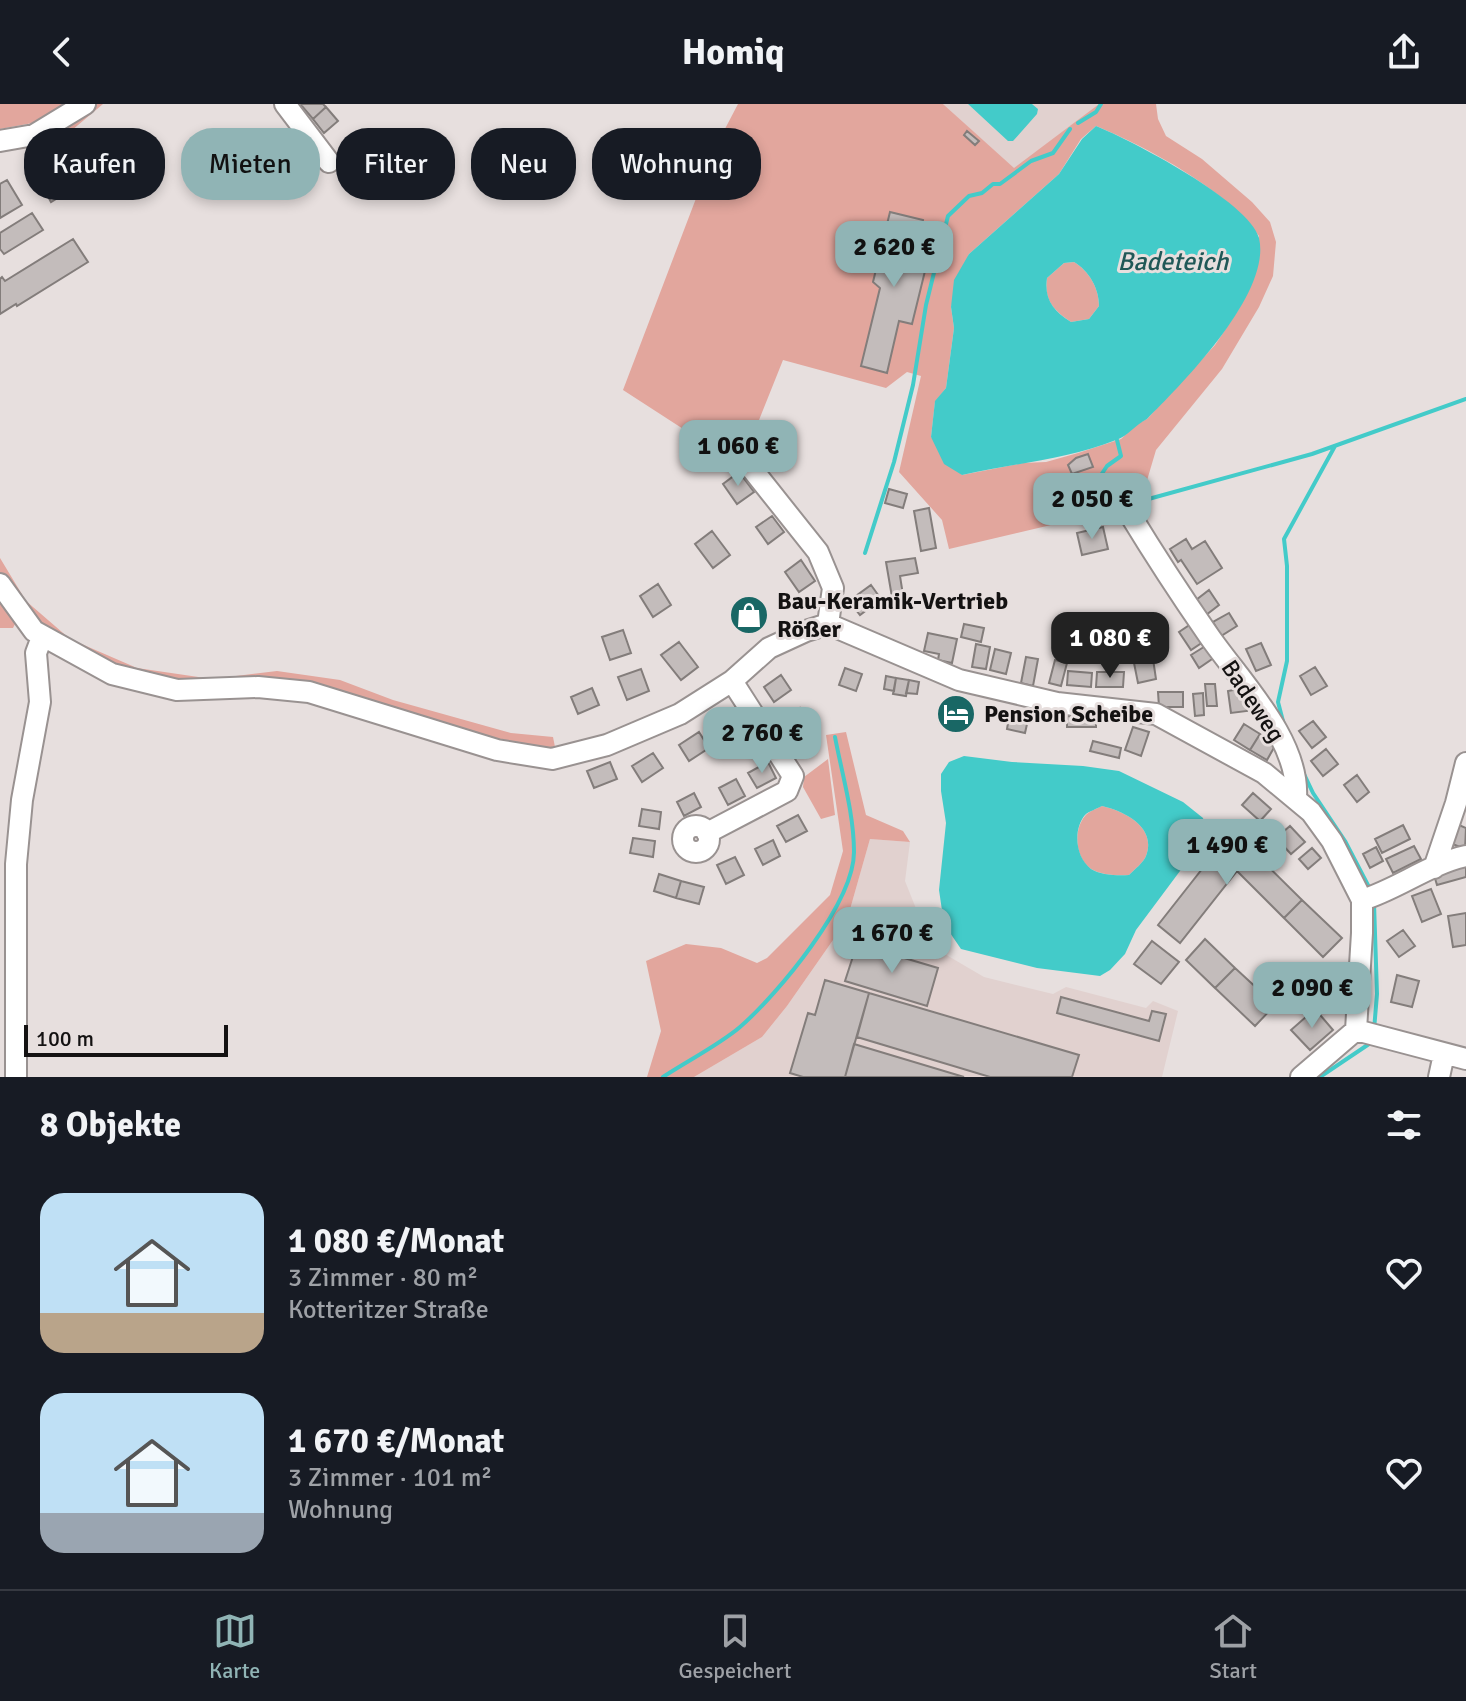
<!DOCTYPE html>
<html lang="de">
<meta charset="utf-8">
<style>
:root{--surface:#171b24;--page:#242831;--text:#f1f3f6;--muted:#9ea1a6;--line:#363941;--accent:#90b4b5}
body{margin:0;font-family:Signika,sans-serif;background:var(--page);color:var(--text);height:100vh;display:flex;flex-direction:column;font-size:30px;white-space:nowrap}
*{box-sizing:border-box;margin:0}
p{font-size:26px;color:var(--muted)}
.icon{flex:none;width:44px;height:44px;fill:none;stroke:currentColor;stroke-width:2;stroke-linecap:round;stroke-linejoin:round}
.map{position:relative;height:973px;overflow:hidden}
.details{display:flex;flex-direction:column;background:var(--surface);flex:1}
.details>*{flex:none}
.hud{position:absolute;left:24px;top:24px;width:800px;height:72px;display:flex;gap:16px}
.scale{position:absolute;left:24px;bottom:20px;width:204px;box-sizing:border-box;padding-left:8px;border:4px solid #141212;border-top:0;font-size:22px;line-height:28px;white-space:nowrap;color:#141212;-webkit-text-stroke:6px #e7dfde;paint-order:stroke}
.price{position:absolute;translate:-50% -68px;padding:0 18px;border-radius:16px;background:var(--accent);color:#111;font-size:26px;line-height:52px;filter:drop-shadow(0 2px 4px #0008)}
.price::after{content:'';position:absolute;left:50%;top:48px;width:24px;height:18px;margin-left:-12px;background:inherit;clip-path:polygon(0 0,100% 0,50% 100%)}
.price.selected{background:#222;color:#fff}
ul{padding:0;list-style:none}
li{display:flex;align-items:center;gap:24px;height:200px;padding:0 40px}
li span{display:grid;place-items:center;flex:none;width:224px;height:160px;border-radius:24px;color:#555}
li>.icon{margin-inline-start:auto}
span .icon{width:96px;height:96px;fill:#fffc;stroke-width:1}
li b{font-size:34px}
h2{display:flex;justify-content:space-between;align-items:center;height:96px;padding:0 40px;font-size:34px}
.tag{padding:0 28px;border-radius:32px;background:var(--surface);box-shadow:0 4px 12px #0003;font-size:28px;line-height:72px}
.tag.selected{background:var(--accent);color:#111}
header{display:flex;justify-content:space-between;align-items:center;height:104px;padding:0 40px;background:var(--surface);font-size:36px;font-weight:700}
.menu{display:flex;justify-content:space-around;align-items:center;height:112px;border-top:2px solid var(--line);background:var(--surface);font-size:22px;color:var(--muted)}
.menu a{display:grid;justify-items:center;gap:4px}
.menu .selected{color:var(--accent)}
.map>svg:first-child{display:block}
.built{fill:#e1d1cf}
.green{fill:#e2a69d;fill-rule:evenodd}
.water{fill:#43cbc9;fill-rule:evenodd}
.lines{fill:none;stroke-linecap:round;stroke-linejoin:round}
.stream{stroke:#43cbc9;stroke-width:4}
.building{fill:#c3bcbb;stroke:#837d7b;stroke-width:2}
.minor-casing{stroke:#999291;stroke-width:24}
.minor{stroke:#fff;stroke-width:20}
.labels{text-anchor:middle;stroke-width:6;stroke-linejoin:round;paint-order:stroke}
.poi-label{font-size:24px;font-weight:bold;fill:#141212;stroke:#e7dfde;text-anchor:start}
.street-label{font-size:24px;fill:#141212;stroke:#e7dfde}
.water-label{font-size:26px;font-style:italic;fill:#205857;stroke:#e7dfde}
</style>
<header><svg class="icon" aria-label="back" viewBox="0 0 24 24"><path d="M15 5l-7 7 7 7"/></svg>Homiq<svg class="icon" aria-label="share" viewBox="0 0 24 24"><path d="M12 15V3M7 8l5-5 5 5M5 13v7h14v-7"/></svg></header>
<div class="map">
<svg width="1466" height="973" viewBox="0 0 1466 973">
<rect width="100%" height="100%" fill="#e7dfde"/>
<path class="built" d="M943,0h25l41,37 29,-32 -6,-5h67l-85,65z
M870,735l40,3 -5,39 26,65 53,31 69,17 13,-7 80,21 7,-7 25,10 -16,66h-468l68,-40 25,-31 60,-86z"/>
<path class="green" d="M0,0h103l-51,43 -14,-25 -38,7z
M738,0h205l71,64 85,-64h57l2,15 8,17 36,23 50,43 18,20 6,20 -3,34 -14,31 -37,62 -66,81 -16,54 -191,45 -7,-29 -43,-48 22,-96 -14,-4 -21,16 -103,-28 -34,85 -21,13 -105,-68 93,-244zM1096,22c51,21 131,64 163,110l-20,73 -24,36 -68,74 -10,5 -16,15 -43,14 -32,9 -23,1 -61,12 -31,-38 4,-35 11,-14 8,-60 -3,-21 18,-53 90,-80 22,-35z
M1074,158c15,9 25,26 25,44l-10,13 -18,3c-18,-12 -27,-22 -24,-44l17,-15z
M0,454l26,43 44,38 67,29 75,11 65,-8 63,9 53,20 118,33 42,4 3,15 -49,-5 -148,-45 -178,-20 -57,-10 -72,-38 -29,-26 -10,20h-13z
M846,628l20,83 37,16 7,11 -40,-3 -23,81 -60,86 -25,31 -68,40h-47l14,-46 -15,-70 40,-17 35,4 36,15 10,-5 63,-63 13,-44 -17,-116z
M828,655l7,56 -14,4 -18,-32 1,-10z
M1102,702c22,5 55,21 44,50 -2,6 -12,14 -17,19 -11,1 -28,0 -38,-6 -16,-11 -18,-39 -6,-53 4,-5 11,-7 17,-10z"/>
<path class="water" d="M968,0h64l6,5 -1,5 -24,27h-5z
M1096,22c35,14 154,76 163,112 13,55 -76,145 -112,181 -12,6 -19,17 -31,21 -50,20 -102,23 -154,35l-18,-11 -13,-27 4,-36 11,-13 8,-60 -3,-21 3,-27 15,-26 90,-80 23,-35zM1074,158c15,9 25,26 25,44l-10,13 -18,3c-18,-11 -27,-23 -24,-44l17,-15z
M964,652l48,6 71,4 36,5 64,31 20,16 3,11 -26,42 -44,59 -11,24 -15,16 -10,6 -63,-8 -76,-19 -17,-25 -5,-34 7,-67 -5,-32v-17l8,-12zM1102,702c22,5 55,21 44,50 -2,6 -12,14 -17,19 -11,1 -29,0 -38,-6 -16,-12 -18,-40 -6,-54 4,-4 12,-6 17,-9z"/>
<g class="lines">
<path class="stream" d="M1078,19l18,-11 5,-8
M1108,397l-8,-14 -1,-9 8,-12 14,-10 -4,-16
M1134,399l178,-49 154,-55
M865,449l29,-91 19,-77 13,-80 22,-89 21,-20 13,-3 11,-9h7l31,-23 22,-8 17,-24
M1284,621l-6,-23 9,-41v-95l-3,-27 51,-93
M1304,670l9,19 32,48 26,50
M1374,926l3,-36 -3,-91
M663,973c24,-16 56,-32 77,-50 38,-33 114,-124 114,-175 0,-38 -12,-78 -19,-115
M1320,973l52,-35"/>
</g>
<path class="building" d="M302,0h21l3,3 -13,12 -12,-14z
M326,3l12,14 -14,12 -11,-14z
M967,27l12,10 -4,4 -11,-10z
M60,66l12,19 -21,13 -5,-9 14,-8 -7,-11z
M7,76l15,25 -22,13v-34z
M890,108l33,8 -11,48 13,3 -13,53 -13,-3 -12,52 -26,-7 19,-78 -7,-6z
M32,109l11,17 -39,24 -4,-5v-16z
M73,135l15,23 -71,44 -1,-2 -16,10v-35l2,-2 3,4z
M1088,350l5,13 -21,7 -4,-9 8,-7z
M739,368l15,20 -17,12 -14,-20z
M889,385l18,5 -4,14 -18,-5z
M929,404l7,40 -15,3 -7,-40z
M772,412l12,16 -16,12 -12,-17z
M1103,423l5,22 -26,6 -5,-22z
M712,427l18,24 -17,13 -18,-24z
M1186,435l6,10 13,-8 17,27 -25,16 -16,-24 -3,2 -8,-13z
M915,454l3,15 -18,3 3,19 -11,2 -6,-35z
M801,456l14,21 -16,11 -14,-20z
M658,480l13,21 -18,12 -13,-21z
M871,481l10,14 -21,16 -11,-14z
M1209,486l10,15 -13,10 -10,-15z
M749,493l17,21 -17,14 -17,-20z
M1229,509l8,13 -16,10 -8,-14z
M964,520l20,4 -3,14 -20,-5z
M1191,520l12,18 -12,8 -12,-18z
M623,526l8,23 -21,7 -8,-23z
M928,529l29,6 -5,24 -14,-3 1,-6 -15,-3z
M679,538l19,25 -17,13 -20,-25z
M1261,539l10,22 -15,6 -10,-22z
M976,540l14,3 -4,22 -14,-2z
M1207,541l8,12 -16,11 -8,-13z
M995,545l16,4 -5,21 -16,-4z
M1026,553l12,2 -5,27 -12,-3z
M1153,555l3,20 -18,4 -4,-20z
M1055,556l12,3 -6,23 -12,-3z
M1315,563l12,19 -16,9 -11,-19z
M845,564l17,6 -6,17 -17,-6z
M641,565l8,22 -22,9 -9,-23z
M1068,567l24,2 -1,14 -24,-2z
M1097,568h27l-1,15h-27z
M781,571l10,15 -17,12 -10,-15z
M886,572l10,2 -2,13 -10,-2z
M896,574l13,2 -3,16 -13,-2z
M909,576l10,2 -2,12 -11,-1z
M1205,580h10l2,22h-10z
M592,584l7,17 -21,9 -7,-17z
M1244,584l3,23 -16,2 -3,-22z
M1158,588h25v15h-24z
M1203,589l1,22 -9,1 -2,-22z
M948,594l23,8 -8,25 -23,-8z
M800,604l11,15 -19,15 -12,-15z
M733,607l9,16 -21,13 -9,-16z
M1010,607l19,4 -4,18 -18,-4z
M1067,612l29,1v10h-29z
M1313,617l13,16 -14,11 -13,-17z
M1244,620l16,10 -10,16 -16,-10z
M1133,623l16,5 -8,24 -16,-6z
M699,628l10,16 -20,13 -10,-16z
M1260,630l16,10 -9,16 -17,-10z
M1093,637l28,7 -2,10 -29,-7z
M1326,645l12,15 -15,12 -12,-15z
M653,649l10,15 -21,14 -10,-16z
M610,658l7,17 -23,9 -7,-17z
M768,658l8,16 -19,10 -9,-15z
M1357,671l12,17 -12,10 -13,-17z
M736,675l9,17 -17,9 -9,-17z
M694,689l7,14 -17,9 -7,-14z
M1253,689l18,16 -11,12 -18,-16z
M642,705l19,3 -2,17 -20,-3z
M798,711l9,16 -21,11 -9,-16z
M1452,718l14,6 -1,21 -20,-8z
M1403,721l7,14 -28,14 -7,-14z
M1290,722l15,16 -14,12 -15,-16z
M1232,727l70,69 -18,18 -47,-47 -57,72 -22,-18z
M633,734l22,3 -2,16 -23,-4z
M773,736l7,16 -17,9 -8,-16z
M1414,742l7,13 -28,14 -7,-14z
M1376,743l7,14 -13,7 -7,-14z
M1312,744l9,10 -13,11 -9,-10z
M735,753l9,18 -18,9 -9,-19z
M1466,762v11l-29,8 -3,-10z
M659,770l22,7 -5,17 -22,-7z
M681,777l23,6 -5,17 -23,-6z
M1431,785l10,25 -19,8 -10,-26z
M1302,796l40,38 -19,19 -39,-39z
M1466,809v32l-13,2 -5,-31z
M1403,826l12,16 -16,11 -12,-16z
M1205,835l30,29 -20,20 -29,-28z
M1152,837l27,21 -18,22 -27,-20z
M857,840l81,24 -11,38 -82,-25z
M1235,864l40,37 -20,21 -40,-38z
M1397,871l22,6 -7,26 -21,-5z
M825,876l44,13 -24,84h-42l-13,-4 18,-60 7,2z
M869,889l210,62 -7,22h-82l-133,-40z
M1061,893l88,24 3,-10 14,3 -7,27 -102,-28z
M1315,905l18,21 -23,20 -19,-20z
M854,940l110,33h-119z"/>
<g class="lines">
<g class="minor-casing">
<path id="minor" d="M285,0l44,58
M0,37l34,-6 51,-31
M740,350l78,98 15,36 -5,36
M1125,382l-1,14 5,13c25,41 51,81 78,120 31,46 93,106 89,165
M0,480l34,47 78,43 65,16 81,-3 51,5 188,58 55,9 55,-14 73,-31 52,-33 37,-33 37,-17 22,-7 131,56 98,23 99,11 108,59 47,39 21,29 30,59v33l-6,97 -55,47
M683 735a13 13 0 1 1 26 0a13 13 0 1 1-26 0Z
M707,729l80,-42 6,-15 -61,-95
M1434,764l22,-65 10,-40
M1362,796c36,-11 67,-36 104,-44
M1356,926l110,29
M16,973v-213l6,-64 18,-98 -4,-49 6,-16
M1439,973l5,-23"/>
</g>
<use href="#minor" class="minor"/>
</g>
<defs>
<g id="shop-disc" transform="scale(2)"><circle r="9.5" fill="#196765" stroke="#e7dfde"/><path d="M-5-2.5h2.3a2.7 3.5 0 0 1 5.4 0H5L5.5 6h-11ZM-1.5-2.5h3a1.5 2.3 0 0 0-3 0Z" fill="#fff"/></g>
<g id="hotel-disc" transform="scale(2)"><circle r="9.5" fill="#196765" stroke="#e7dfde"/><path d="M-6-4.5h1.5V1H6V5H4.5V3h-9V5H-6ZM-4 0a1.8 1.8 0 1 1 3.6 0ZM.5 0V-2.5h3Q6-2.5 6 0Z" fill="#fff"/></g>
</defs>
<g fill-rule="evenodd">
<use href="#shop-disc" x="749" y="511"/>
<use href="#hotel-disc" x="956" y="610"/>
</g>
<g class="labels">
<g class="poi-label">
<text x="777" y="505">Bau-Keramik-Vertrieb<tspan x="777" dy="28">Rößer</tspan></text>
<text x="984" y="618">Pension Scheibe</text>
</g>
<g class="street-label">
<text transform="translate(1253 597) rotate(56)" y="8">Badeweg</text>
</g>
<g class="water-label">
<text x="1173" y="166">Badeteich</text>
</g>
</g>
</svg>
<div class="scale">100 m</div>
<b class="price" style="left:894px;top:185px">2 620 €</b>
<b class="price" style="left:738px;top:384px">1 060 €</b>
<b class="price" style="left:1092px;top:437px">2 050 €</b>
<b class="price selected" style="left:1110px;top:576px">1 080 €</b>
<b class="price" style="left:762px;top:671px">2 760 €</b>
<b class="price" style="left:1227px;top:783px">1 490 €</b>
<b class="price" style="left:892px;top:871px">1 670 €</b>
<b class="price" style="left:1312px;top:926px">2 090 €</b>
<div class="hud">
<a class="tag">Kaufen</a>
<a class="tag selected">Mieten</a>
<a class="tag">Filter</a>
<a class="tag">Neu</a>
<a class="tag">Wohnung</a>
</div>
</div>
<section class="details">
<h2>8 Objekte<svg class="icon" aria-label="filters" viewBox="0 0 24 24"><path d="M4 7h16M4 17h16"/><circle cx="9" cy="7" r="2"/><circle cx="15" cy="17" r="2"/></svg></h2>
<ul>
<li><span style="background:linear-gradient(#bfe0f5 75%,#b9a48a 0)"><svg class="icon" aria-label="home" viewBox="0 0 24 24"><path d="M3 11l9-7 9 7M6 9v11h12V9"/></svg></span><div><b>1 080 €/Monat</b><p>3 Zimmer · 80 m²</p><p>Kotteritzer Straße</p></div><svg class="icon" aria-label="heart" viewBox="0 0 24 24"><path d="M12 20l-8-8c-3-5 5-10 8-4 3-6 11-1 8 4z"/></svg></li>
<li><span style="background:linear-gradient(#bfe0f5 75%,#9aa5b1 0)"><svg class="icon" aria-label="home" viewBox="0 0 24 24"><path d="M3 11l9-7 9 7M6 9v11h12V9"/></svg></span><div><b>1 670 €/Monat</b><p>3 Zimmer · 101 m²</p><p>Wohnung</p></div><svg class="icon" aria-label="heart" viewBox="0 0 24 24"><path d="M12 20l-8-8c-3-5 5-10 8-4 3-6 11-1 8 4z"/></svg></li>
</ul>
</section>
<nav class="menu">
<a class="selected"><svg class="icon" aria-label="map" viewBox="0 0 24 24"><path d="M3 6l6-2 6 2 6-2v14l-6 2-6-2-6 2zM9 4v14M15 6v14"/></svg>Karte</a>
<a><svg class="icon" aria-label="saved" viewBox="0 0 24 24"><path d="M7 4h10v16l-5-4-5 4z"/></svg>Gespeichert</a>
<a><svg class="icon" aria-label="home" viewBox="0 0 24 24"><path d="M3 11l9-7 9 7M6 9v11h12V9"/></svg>Start</a>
</nav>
